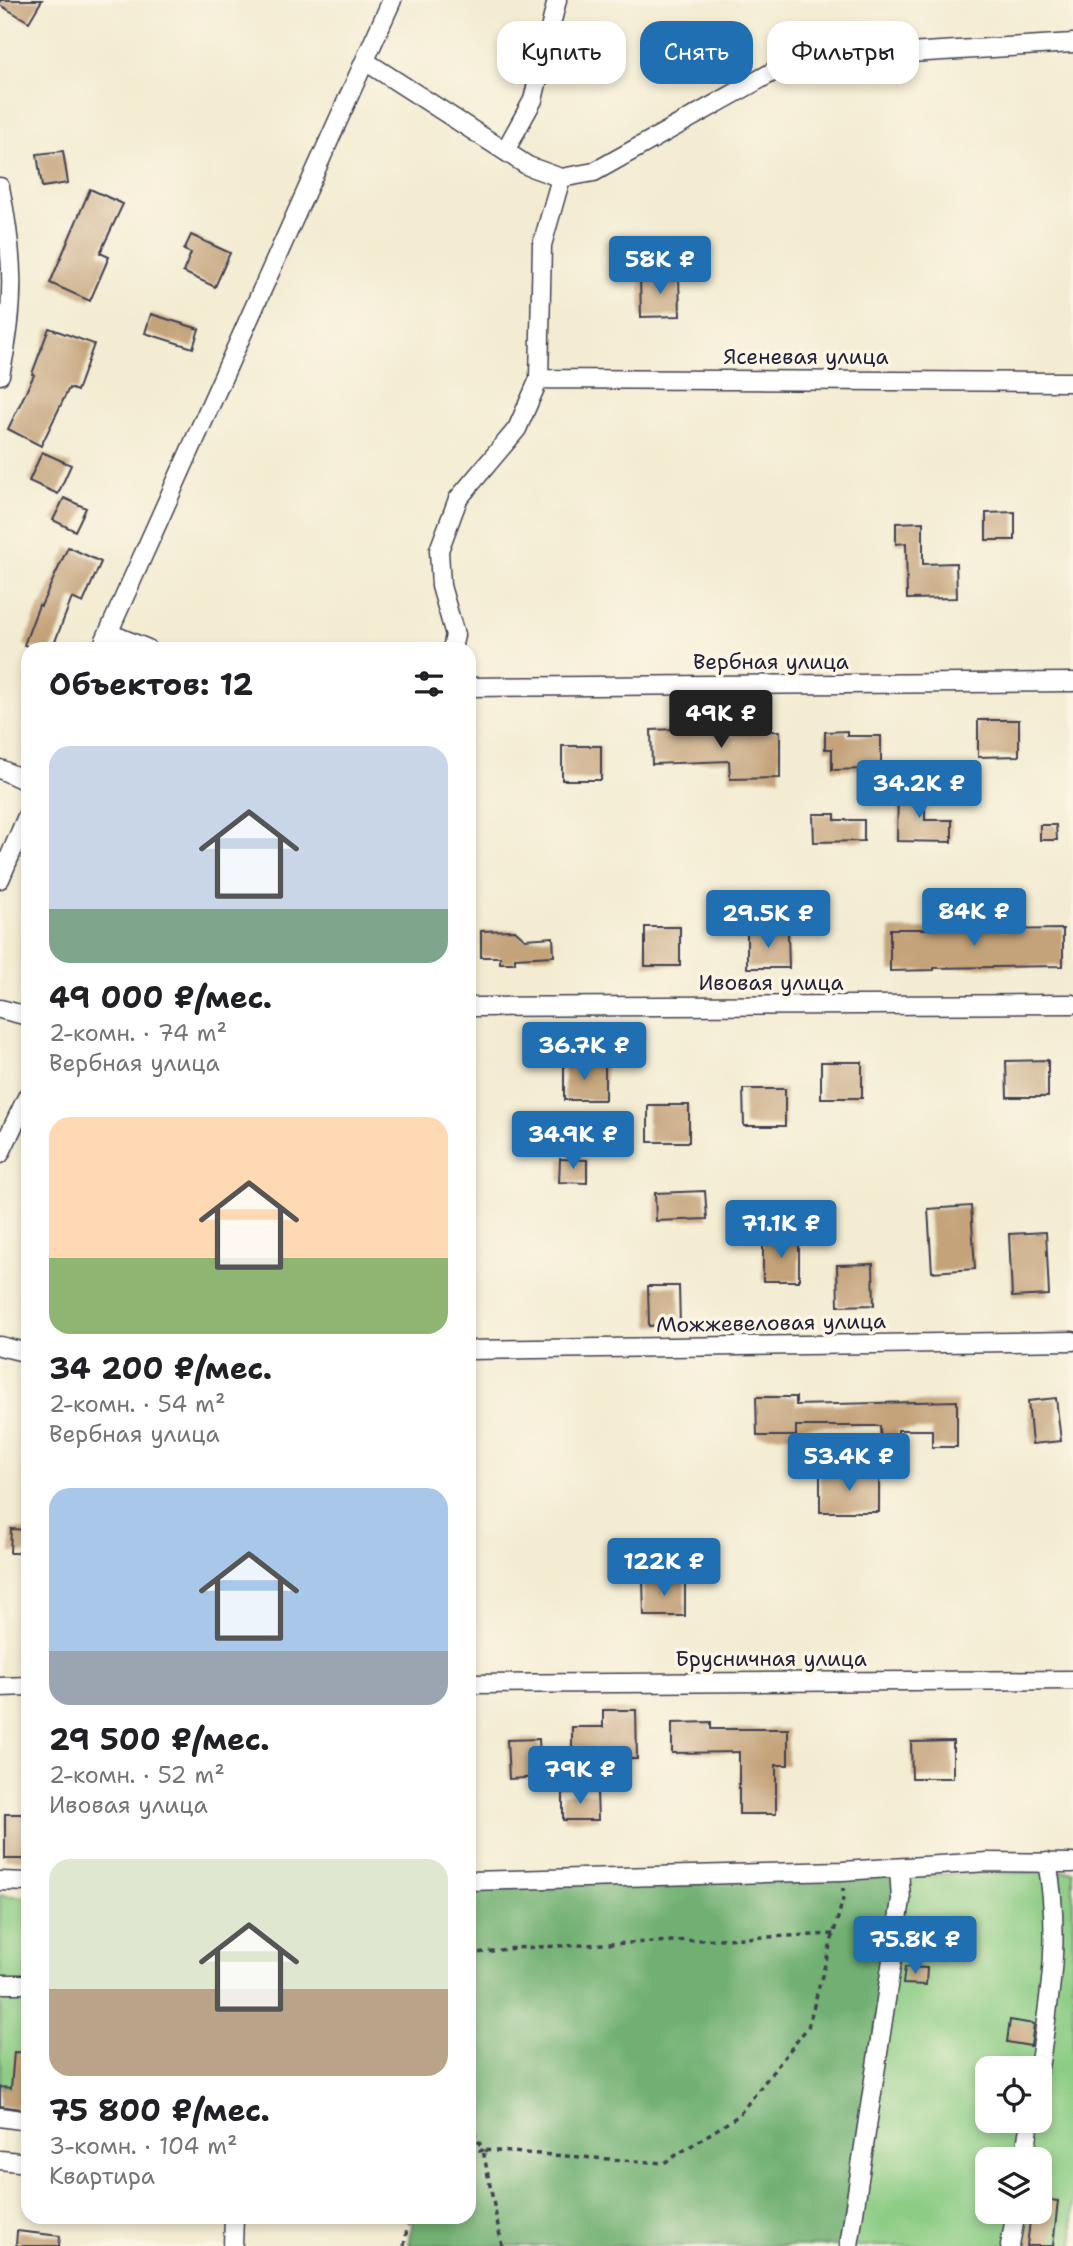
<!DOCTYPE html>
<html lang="ru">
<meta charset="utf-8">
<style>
:root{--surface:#fff;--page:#f6f6f6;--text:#202124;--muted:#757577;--accent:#1f6fb2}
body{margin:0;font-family:"Shantell Sans",sans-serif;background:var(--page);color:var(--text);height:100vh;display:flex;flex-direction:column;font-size:26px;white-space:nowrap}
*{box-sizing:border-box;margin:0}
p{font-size:23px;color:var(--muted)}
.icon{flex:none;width:38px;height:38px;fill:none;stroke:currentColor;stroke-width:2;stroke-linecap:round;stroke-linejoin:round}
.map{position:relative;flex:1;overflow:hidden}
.drawer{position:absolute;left:21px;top:642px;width:455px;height:1582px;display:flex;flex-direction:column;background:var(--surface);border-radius:21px;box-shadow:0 4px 10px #0003}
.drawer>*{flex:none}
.guide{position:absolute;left:497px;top:21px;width:471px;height:63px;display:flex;gap:14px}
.buttons{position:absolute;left:975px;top:2056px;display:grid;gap:14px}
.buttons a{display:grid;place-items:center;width:77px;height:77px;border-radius:14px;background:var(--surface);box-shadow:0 4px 10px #0003;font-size:35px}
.price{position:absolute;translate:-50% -60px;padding:0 16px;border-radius:7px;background:var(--accent);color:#fff;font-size:23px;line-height:46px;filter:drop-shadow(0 2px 4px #0008)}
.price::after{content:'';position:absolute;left:50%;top:42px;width:21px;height:16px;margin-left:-10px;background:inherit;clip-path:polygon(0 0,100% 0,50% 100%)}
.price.selected{background:#222;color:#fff}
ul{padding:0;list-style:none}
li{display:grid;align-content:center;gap:14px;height:371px;padding:0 28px}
li span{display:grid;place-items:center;height:217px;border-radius:21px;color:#555}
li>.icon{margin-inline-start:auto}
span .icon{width:126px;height:126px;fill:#fffc;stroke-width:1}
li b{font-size:30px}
h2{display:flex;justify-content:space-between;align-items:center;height:84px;padding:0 28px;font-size:30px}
.chip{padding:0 24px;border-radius:21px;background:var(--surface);box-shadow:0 4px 10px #0003;font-size:24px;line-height:63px}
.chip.selected{background:var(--accent);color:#fff}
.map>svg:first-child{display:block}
.green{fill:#8ccc84;stroke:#577760;stroke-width:2;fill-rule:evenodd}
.forest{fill:#71b072;stroke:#4a6956;stroke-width:2}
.building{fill:#c4a37a}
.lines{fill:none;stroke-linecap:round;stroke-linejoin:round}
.minor-casing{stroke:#414052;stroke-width:21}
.path{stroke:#414052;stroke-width:3.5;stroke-dasharray:5 5;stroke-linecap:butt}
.minor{stroke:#fff;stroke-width:18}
.labels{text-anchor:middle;stroke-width:7;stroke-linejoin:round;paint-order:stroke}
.street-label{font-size:21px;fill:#22223b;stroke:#fcf5e5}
</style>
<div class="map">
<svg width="1073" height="2246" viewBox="0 0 1073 2246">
<rect width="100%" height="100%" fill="#fcf5e5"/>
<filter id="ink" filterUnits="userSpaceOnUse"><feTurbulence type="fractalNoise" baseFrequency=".0143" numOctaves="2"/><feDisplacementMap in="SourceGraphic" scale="14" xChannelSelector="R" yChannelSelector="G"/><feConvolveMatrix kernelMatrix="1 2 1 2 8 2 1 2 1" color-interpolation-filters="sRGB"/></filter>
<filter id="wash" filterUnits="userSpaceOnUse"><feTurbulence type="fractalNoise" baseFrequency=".00686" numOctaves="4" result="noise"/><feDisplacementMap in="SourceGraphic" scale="28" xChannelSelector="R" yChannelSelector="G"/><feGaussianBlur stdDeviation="1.57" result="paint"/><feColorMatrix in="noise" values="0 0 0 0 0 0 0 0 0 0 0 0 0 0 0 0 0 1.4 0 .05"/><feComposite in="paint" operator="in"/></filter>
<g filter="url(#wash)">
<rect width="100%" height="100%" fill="#f3ecd2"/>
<path class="green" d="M1073,1871v375h-232l58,-371zM987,2068h53v53h-53zM987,2160h53v52h-53z
M0,1895l28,2v192l-28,-2z"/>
<path class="forest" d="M899,1875l-58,371h-432l4,-29h56v-330z"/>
<g id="blocks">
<path class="building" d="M0,0h42l-13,22 -29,-17z
M63,151l5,32 -26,4 -5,-33z
M90,189l33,15 -23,49 9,4 -19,44 -40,-18z
M191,235l39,18 -15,34 -32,-15 8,-19 -7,-3z
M679,276l1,40 -39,1 -1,-40z
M151,314l48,15 -6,19 -48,-15z
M49,328l45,16 -17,47 -8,-3 -28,58 -33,-17 26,-54 -2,-1z
M42,452l29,13 -13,29 -29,-13z
M64,498l22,10 -11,23 -22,-11z
M1015,512v28h-29v-27z
M923,522v42l33,-1 1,35 -50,1 -1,-56 -10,1v-21z
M68,547l33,15 -18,41 -11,-5 -20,51h-16l-12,-4 15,-40 2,1z
M978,720h41v36l-41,1z
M705,728v4l75,-1v47l-50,1 -1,-18 -77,3 -1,-34z
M847,731v5h34v38h-16v-5l-33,1v-21h-7v-17z
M562,746h39v34h-39z
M898,790h27v30h27v22l-55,-1z
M813,814h22v6h29v21l-50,1z
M1040,825h16l1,15h-17z
M645,927h35v39h-35z
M955,927h44v3l64,-1v37l-129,2v2l-44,1v-42h65z
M515,930l10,9 28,-2 1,19 -39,2v5h-15v-6h-19v-26z
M747,932h41l1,36h-42z
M1048,1060v37h-41l-1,-36z
M821,1062h41v36h-41z
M564,1064h41v36h-41z
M743,1089h42v37h-41z
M648,1105h41v37h-41z
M560,1159l27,1v23l-28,-1z
M705,1191l2,28 -51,2 -1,-28z
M971,1206l4,63 -43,3 -4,-63z
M1046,1232l3,63 -37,2 -3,-63z
M763,1238h36v43h-36z
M873,1264l1,41 -36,1 -1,-41z
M648,1286h31l1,39 -31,1z
M756,1397h40v8l161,-4v46h-25v-17h-34v18h-17l-1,-22h-84v10h-39z
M1056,1398l5,43 -29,3 -4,-43z
M820,1474h59v38h-59z
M11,1529l17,1v23h-18z
M685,1579v37h-41l-1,-36z
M603,1710h33l1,49h-26v6h-39v-38h31z
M711,1722v7h77v36h-12v49h-37v-62l-67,1v-30z
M539,1739l2,38 -32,2 -2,-39z
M953,1741v37h-41l-1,-36z
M597,1792l1,28h-35v-27z
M5,1814h23v45h-23z
M905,1967l22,1 -1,17 -23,-1z
M1010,2020l24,4 -3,22 -24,-4z
M14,2052l14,1v57l-28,-4v-19l11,1z
M1040,2199l18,2 -5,45h-26l4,-34h9z
M17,2231l43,5 -1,10h-43z"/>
</g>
</g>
<g filter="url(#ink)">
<use href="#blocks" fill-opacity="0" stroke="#414052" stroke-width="2"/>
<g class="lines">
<g class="minor-casing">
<path id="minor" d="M365,61l163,105 33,12 33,-6 200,-112 279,-17
M505,151l28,-51 24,-100
M0,187c14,71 16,117 0,188
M539,379l534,3
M109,633l39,16
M101,649l291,-649
M452,649l3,-14 -14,-49 -2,-36 19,-51 59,-70 22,-50 3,-134 19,-67
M469,687l604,-5
M0,769l28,13
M0,879l28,-65
M469,1007l604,-3
M0,1009l28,7
M0,1154l28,-59
M0,1346l28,7
M469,1350l604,-9
M469,1684l604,-4
M0,1687l28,-1
M0,1881l28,1
M469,1881l373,-10 146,-9 85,1
M0,1984h28
M1039,2068c11,-72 22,-133 8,-206
M0,2117l28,4
M0,2160l28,3
M1024,2160l6,-39
M233,2246l1,-29
M849,2246l52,-346 -2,-32
M1010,2246l6,-34"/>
</g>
<path class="path" d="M469,1954l46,-6 319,-14
M469,2123l14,27 -14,4
M404,2246l5,-29
M502,2246l-19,-96 181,13 74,-47 70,-89 35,-128v-11"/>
<use href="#minor" class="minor"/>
</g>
</g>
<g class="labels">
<g class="street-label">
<text x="806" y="364">Ясеневая улица</text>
<text x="771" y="669">Вербная улица</text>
<text x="771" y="990">Ивовая улица</text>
<text transform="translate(771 1323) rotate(-1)" y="7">Можжевеловая улица</text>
<text x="771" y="1666">Брусничная улица</text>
</g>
</g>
</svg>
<div class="buttons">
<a><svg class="icon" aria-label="locate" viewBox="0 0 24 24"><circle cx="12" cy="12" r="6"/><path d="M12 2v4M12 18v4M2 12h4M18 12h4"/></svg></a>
<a><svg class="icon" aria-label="layers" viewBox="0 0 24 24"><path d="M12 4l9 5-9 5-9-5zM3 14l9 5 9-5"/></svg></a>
</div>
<b class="price" style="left:660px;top:296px">58K ₽</b>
<b class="price selected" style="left:721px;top:750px">49K ₽</b>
<b class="price" style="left:919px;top:820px">34.2K ₽</b>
<b class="price" style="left:974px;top:948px">84K ₽</b>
<b class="price" style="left:768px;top:950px">29.5K ₽</b>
<b class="price" style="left:584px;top:1082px">36.7K ₽</b>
<b class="price" style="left:573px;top:1171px">34.9K ₽</b>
<b class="price" style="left:781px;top:1260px">71.1K ₽</b>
<b class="price" style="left:849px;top:1493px">53.4K ₽</b>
<b class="price" style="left:664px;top:1598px">122K ₽</b>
<b class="price" style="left:580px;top:1806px">79K ₽</b>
<b class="price" style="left:915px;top:1976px">75.8K ₽</b>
<div class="guide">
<a class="chip">Купить</a>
<a class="chip selected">Снять</a>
<a class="chip">Фильтры</a>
</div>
<section class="drawer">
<h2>Объектов: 12<svg class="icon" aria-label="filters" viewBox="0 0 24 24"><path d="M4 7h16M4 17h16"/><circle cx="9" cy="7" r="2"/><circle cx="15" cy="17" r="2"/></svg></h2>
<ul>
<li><span style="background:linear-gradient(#c9d6e8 75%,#7fa58c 0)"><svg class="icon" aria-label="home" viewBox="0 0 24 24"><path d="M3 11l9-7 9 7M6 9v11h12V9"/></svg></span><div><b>49 000 ₽/мес.</b><p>2-комн. · 74 m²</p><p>Вербная улица</p></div></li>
<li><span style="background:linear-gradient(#ffd9b3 65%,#8fb573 0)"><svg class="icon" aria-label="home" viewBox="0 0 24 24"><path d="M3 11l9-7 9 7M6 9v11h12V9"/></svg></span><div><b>34 200 ₽/мес.</b><p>2-комн. · 54 m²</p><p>Вербная улица</p></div></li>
<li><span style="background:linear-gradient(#a9c7e8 75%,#9aa5b1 0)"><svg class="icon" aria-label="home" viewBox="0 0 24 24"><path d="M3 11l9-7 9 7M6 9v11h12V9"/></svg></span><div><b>29 500 ₽/мес.</b><p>2-комн. · 52 m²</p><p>Ивовая улица</p></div></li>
<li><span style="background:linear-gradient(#dfe7d0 60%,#b9a48a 0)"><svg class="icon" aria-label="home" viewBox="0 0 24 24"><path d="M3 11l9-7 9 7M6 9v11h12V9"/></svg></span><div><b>75 800 ₽/мес.</b><p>3-комн. · 104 m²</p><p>Квартира</p></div></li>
</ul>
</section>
</div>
